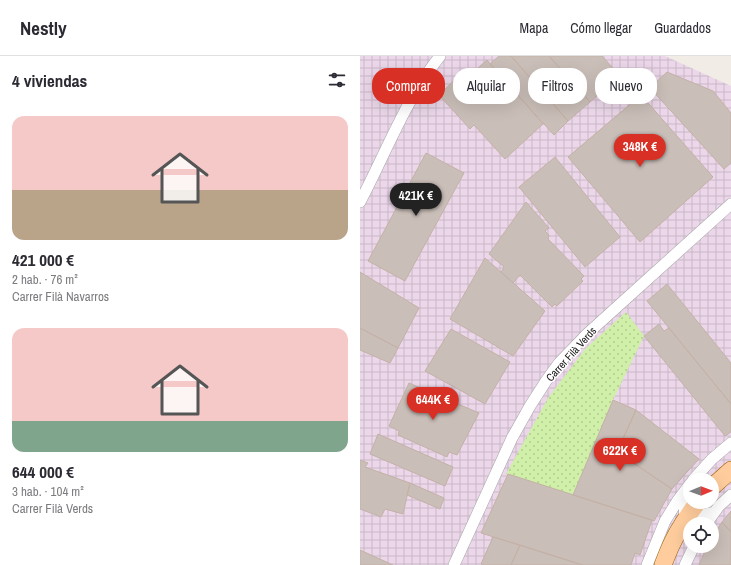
<!DOCTYPE html>
<html lang="es">
<meta charset="utf-8">
<style>
:root{--surface:#fff;--page:#f7f7f7;--text:#2b2b33;--muted:#7c7c81;--line:#e1e1e2;--accent:#d93025}
body{margin:0;font-family:"Archivo Narrow",sans-serif;background:var(--page);color:var(--text);height:100vh;display:flex;flex-direction:column;font-size:15px;white-space:nowrap}
*{box-sizing:border-box;margin:0}
p{font-size:13px;color:var(--muted)}
.icon{flex:none;width:22px;height:22px;fill:none;stroke:currentColor;stroke-width:2;stroke-linecap:round;stroke-linejoin:round}
.map{position:relative;flex:1;overflow:hidden}
.panel{display:flex;flex-direction:column;background:var(--surface);width:360px}
.panel>*{flex:none}
.hud{position:absolute;left:12px;top:12px;width:299px;height:36px;display:flex;gap:8px}
.needle{width:26px;rotate:89deg}
.tools{position:absolute;left:323px;top:417px;display:grid;gap:8px}
.tools a{display:grid;place-items:center;width:36px;height:36px;border-radius:50%;background:var(--surface);box-shadow:0 4px 16px #0002;font-size:20px}
.price{position:absolute;translate:-50% -34px;padding:0 9px;border-radius:14px;background:var(--accent);color:#fff;font-size:13px;line-height:26px;filter:drop-shadow(0 1px 2px #0008)}
.price::after{content:'';position:absolute;left:50%;top:24px;width:12px;height:9px;margin-left:-6px;background:inherit;clip-path:polygon(0 0,100% 0,50% 100%)}
.price.selected{background:#222;color:#fff}
ul{padding:0;list-style:none}
li{display:grid;align-content:center;gap:8px;height:212px;padding:0 12px}
li span{display:grid;place-items:center;height:124px;border-radius:12px;color:#555}
li>.icon{margin-inline-start:auto}
span .icon{width:72px;height:72px;fill:#fffc;stroke-width:1}
li b{font-size:17px}
h2{display:flex;justify-content:space-between;align-items:center;height:48px;padding:0 12px;font-size:17px}
.pill{padding:0 14px;border-radius:16px;background:var(--surface);box-shadow:0 4px 16px #0002;font-size:14px;line-height:36px}
.pill.selected{background:var(--accent);color:#fff}
header{display:flex;align-items:center;gap:24px;box-sizing:border-box;height:56px;padding:0 20px;background:var(--surface);border-bottom:1px solid var(--line)}
header strong{font-size:19px}
nav{display:flex;gap:22px;margin-inline-start:auto;font-size:14px}
main{display:flex;flex:1;min-height:0}
.map>svg:first-child{display:block}
.industrial{fill:url(#industrial-grid);fill-rule:evenodd}
.grass{fill:url(#grass-dots)}
.building{fill:#cabeb8;stroke:#c4b1a7}
.lines{fill:none;stroke-linecap:round;stroke-linejoin:round}
.minor-casing{stroke:#a7a7a7;stroke-width:12}
.primary-casing{stroke:#9c5c00;stroke-width:18}
.minor{stroke:#fff;stroke-width:11}
.primary{stroke:#ffcd9d;stroke-width:17}
.labels{text-anchor:middle;stroke-width:3;stroke-linejoin:round;paint-order:stroke}
.street-label{font-size:11px;fill:#202020;stroke:#fff}
</style>
<header>
<strong>Nestly</strong>
<nav><a>Mapa</a><a>Cómo llegar</a><a>Guardados</a></nav>
</header>
<main>
<section class="panel">
<h2>4 viviendas<svg class="icon" aria-label="filters" viewBox="0 0 24 24"><path d="M4 7h16M4 17h16"/><circle cx="9" cy="7" r="2"/><circle cx="15" cy="17" r="2"/></svg></h2>
<ul>
<li><span style="background:linear-gradient(#f6c9c9 60%,#b9a48a 0)"><svg class="icon" aria-label="home" viewBox="0 0 24 24"><path d="M3 11l9-7 9 7M6 9v11h12V9"/></svg></span><div><b>421 000 €</b><p>2 hab. · 76 m²</p><p>Carrer Filà Navarros</p></div></li>
<li><span style="background:linear-gradient(#f6c9c9 75%,#7fa58c 0)"><svg class="icon" aria-label="home" viewBox="0 0 24 24"><path d="M3 11l9-7 9 7M6 9v11h12V9"/></svg></span><div><b>644 000 €</b><p>3 hab. · 104 m²</p><p>Carrer Filà Verds</p></div></li>
</ul>
</section>
<div class="map">
<svg width="371" height="509" viewBox="0 0 371 509">
<defs>
<pattern id="industrial-grid" width="8" height="8" patternUnits="userSpaceOnUse"><rect width="8" height="8" fill="#ebd7e9"/><path d="M0 4h8M4 0v8" fill="none" stroke="#c9b8c8"/></pattern>
<pattern id="grass-dots" width="8" height="8" patternUnits="userSpaceOnUse"><rect width="8" height="8" fill="#d0efa8"/><path d="M2 2h.1M6 6h.1" fill="none" stroke="#b2cd90" stroke-width="1.8" stroke-linecap="round"/></pattern>
</defs>
<rect width="100%" height="100%" fill="#f1ede6"/>
<path class="industrial" d="M0,0h305l66,30v479h-371zM330,424h22v22h-22zM330,468h22v22h-22z"/>
<path class="grass" d="M266,256l18,24 -31,64 -40,95 -67,-21 42,-76 38,-50z"/>
<path class="building" d="M139,0h12l57,65 -14,14 -64,-71z
M151,0h38l41,46 -22,19z
M189,0h53l18,20 -30,26z
M127,4l56,64 -38,35 -31,-34 -4,4 -31,-34 25,-24 5,5z
M307,16l46,19 18,22v50l-7,6 -74,-81z
M281,39l72,82 -73,65 -72,-85z
M66,97l38,20 -59,108 -37,-20z
M195,101l65,80 -35,30 -66,-80z
M166,146l23,26 -4,3 4,4 -1,4 36,37 -3,3 2,2 -26,25 -2,-2 -3,3 -32,-32 -7,8 -12,-11 3,-5 -15,-13z
M125,202l60,53 -32,45 -63,-37z
M0,216l59,36 -21,40 -38,-20z
M307,228l64,79v41l-84,-103z
M299,268l5,7 5,-3 62,76v28l-6,4 -81,-100z
M0,272l38,20 -8,15 -30,-13z
M91,273l59,33 -25,42 -60,-33z
M49,327l70,30 -22,42 -8,-3 -2,5 -49,-22 1,-4 -10,-5z
M253,344l23,10 -19,42 55,37 -18,32 -81,-26z
M276,354l63,49 -12,13 -15,17 -55,-37z
M18,378l75,33 -8,19 -75,-32z
M0,404l8,3 -3,4 45,16 -7,31 -18,-5 -4,8 -21,-8z
M148,418l144,46 -12,35 -5,-2 -4,12h-49l-101,-32z
M50,427l34,15 -4,11 -33,-14z
M371,455v21l-9,-10z
M362,466l9,10v33h-32l8,-19h5v-9z
M133,481l27,8 -9,20h-27l-3,-1z
M160,489l63,20h-72z
M0,494l33,15h-33z"/>
<g class="lines">
<g class="minor-casing">
<path id="minor" d="M0,146c26,-49 45,-102 80,-146
M333,424l19,-21 19,-16
M325,435l-1,13 1,15 29,-7
M346,468l13,-18 12,-11
M94,509l58,-127 18,-32 16,-25 13,-18 28,-29 144,-130
M287,509l18,-44 13,-21 12,-16
M325,509l9,-19"/>
</g>
<g class="primary-casing">
<path id="primary" d="M352,431l19,-17
M303,509c9,-25 19,-42 35,-63"/>
</g>
<use href="#minor" class="minor"/>
<use href="#primary" class="primary"/>
</g>
<g class="labels">
<g class="street-label">
<text transform="translate(211 298) rotate(-48)" y="4">Carrer Filà Verds</text>
</g>
</g>
</svg>
<div class="tools">
<a><svg class="needle" viewBox="-14 -14 28 28"><path d="M0-13l5 13h-10z" fill="#e53935"/><path d="M0 13l5-13h-10z" fill="#7c7c81"/></svg></a>
<a><svg class="icon" aria-label="locate" viewBox="0 0 24 24"><circle cx="12" cy="12" r="6"/><path d="M12 2v4M12 18v4M2 12h4M18 12h4"/></svg></a>
</div>
<b class="price" style="left:280px;top:112px">348K €</b>
<b class="price selected" style="left:56px;top:161px">421K €</b>
<b class="price" style="left:73px;top:365px">644K €</b>
<b class="price" style="left:260px;top:416px">622K €</b>
<div class="hud">
<a class="pill selected">Comprar</a>
<a class="pill">Alquilar</a>
<a class="pill">Filtros</a>
<a class="pill">Nuevo</a>
</div>
</div>
</main>
